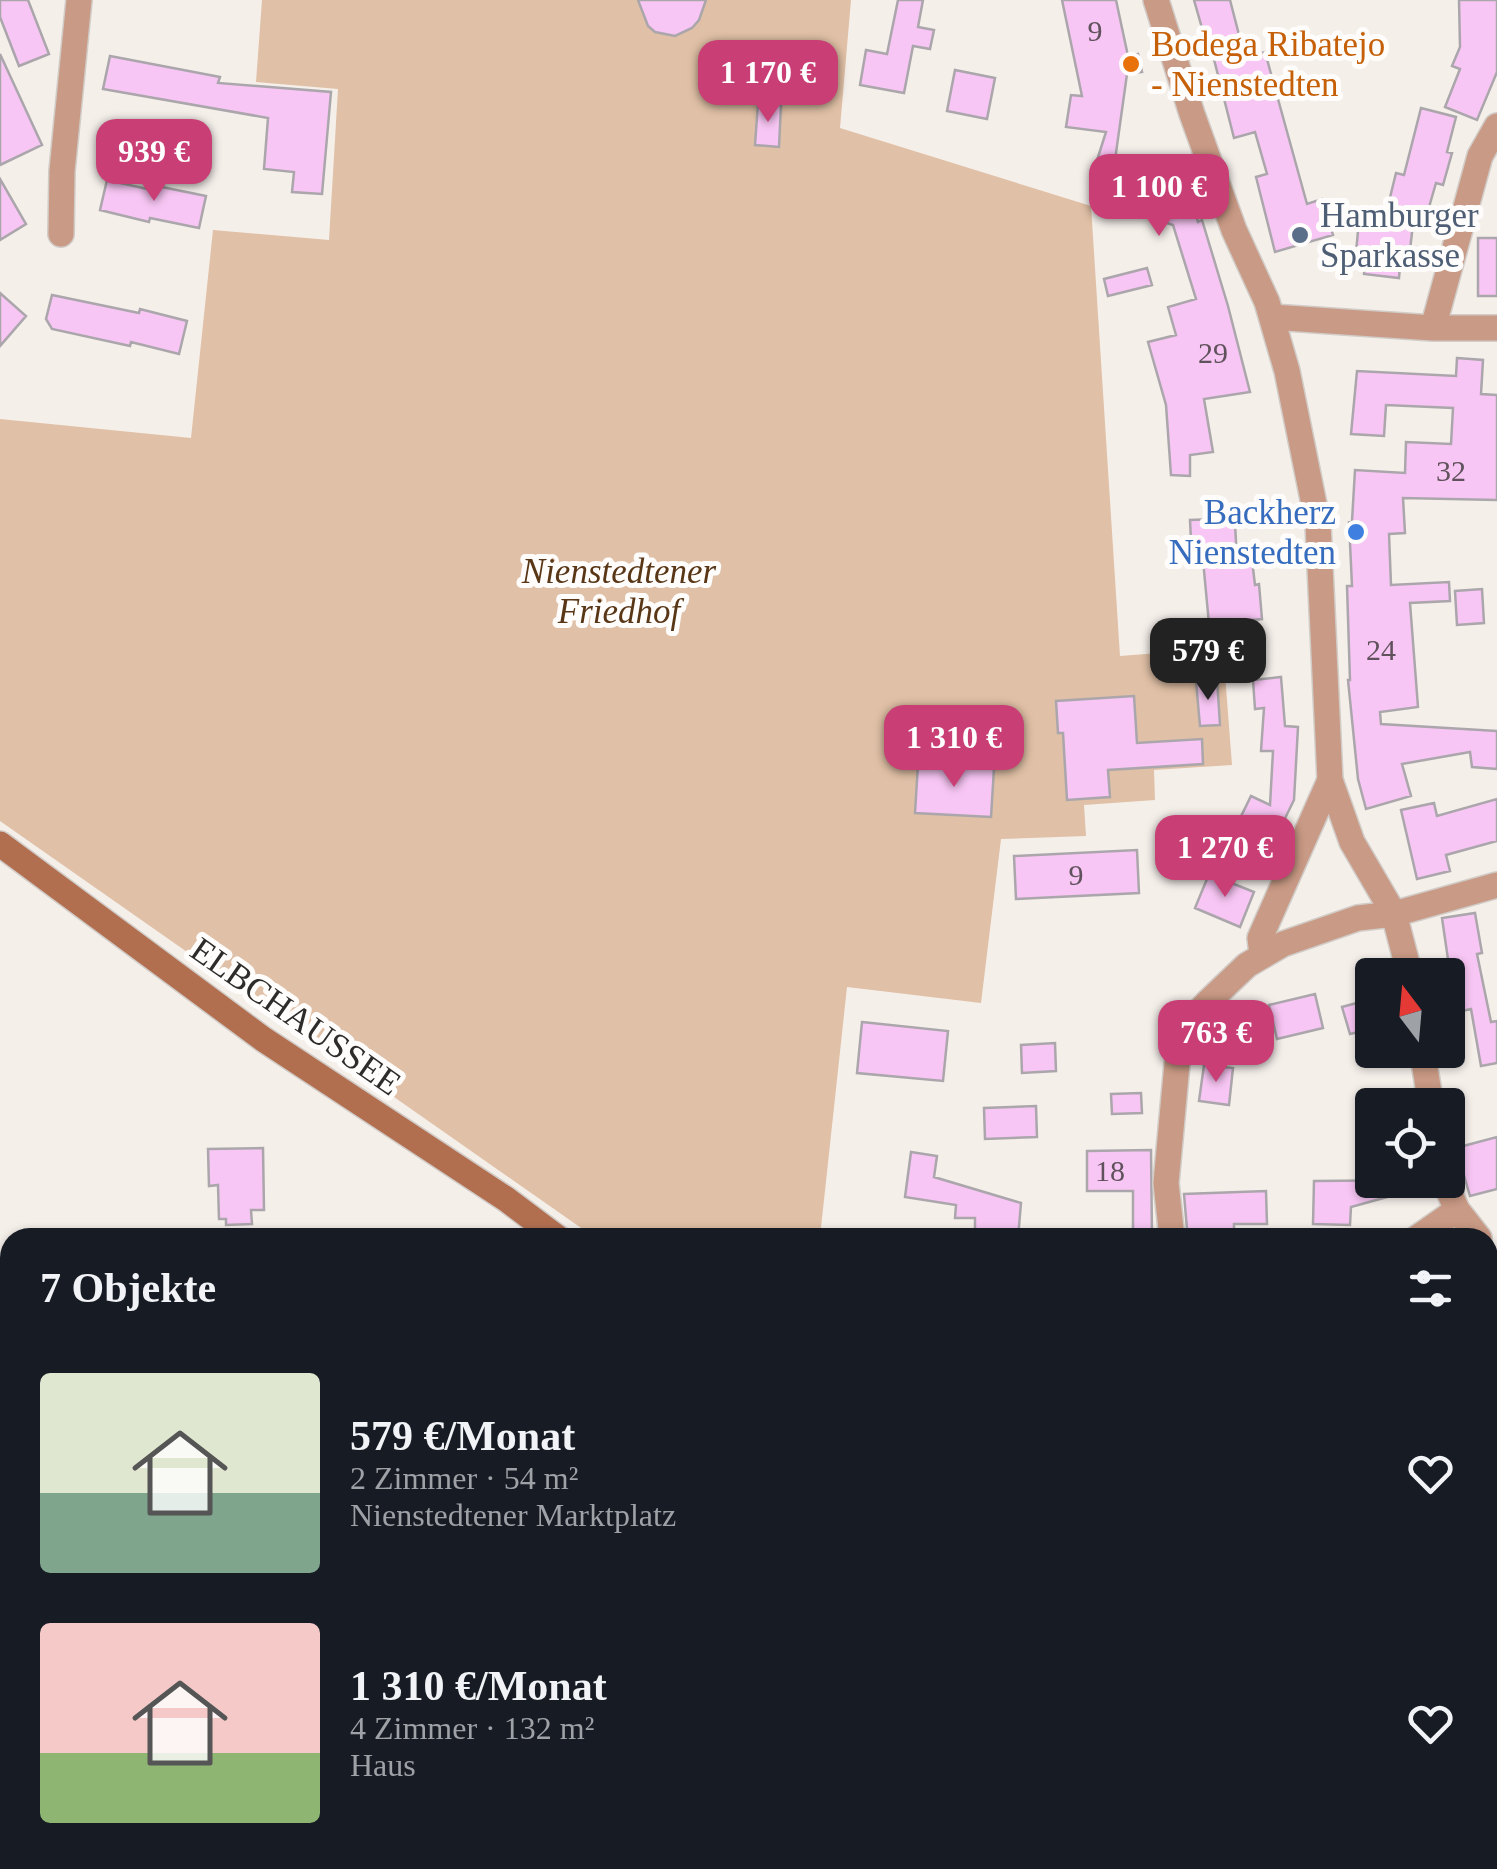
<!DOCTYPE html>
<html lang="de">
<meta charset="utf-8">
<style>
:root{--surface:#171b24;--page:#242831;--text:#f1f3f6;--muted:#9ea1a6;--accent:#c93e74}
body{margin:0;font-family:"Times New Roman",serif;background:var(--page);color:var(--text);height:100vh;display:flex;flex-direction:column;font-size:38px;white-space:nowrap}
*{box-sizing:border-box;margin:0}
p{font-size:32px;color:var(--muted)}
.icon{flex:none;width:55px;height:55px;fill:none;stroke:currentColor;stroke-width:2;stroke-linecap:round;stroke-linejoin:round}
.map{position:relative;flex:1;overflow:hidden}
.side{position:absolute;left:0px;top:1228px;width:1498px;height:642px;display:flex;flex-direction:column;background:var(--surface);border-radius:30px 30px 0 0;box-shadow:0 2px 8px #0004}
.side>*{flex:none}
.needle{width:65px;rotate:344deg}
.buttons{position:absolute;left:1355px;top:958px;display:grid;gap:20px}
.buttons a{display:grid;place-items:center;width:110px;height:110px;border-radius:10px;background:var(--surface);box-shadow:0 2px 8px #0004;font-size:50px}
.price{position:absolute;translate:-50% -85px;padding:0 22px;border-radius:20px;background:var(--accent);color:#fff;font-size:32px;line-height:65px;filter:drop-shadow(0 2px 5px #0008)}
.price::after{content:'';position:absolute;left:50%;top:60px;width:30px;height:22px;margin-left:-15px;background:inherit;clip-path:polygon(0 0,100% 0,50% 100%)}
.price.active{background:#222;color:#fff}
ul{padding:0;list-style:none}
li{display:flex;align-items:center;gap:30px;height:250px;padding:0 40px}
li span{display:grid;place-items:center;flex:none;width:280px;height:200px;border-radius:10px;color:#555}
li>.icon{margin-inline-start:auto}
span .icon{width:120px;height:120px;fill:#fffc;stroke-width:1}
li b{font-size:42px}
h2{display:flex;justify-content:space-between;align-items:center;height:120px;padding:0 40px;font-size:42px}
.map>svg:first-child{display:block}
.green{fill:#e0c0a6}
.building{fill:#f8c6f4;stroke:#aba6ab;stroke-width:2.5}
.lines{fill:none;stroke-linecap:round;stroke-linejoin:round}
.minor-casing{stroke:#d1ccc7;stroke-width:28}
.tertiary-casing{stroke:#d1ccc7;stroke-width:28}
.secondary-casing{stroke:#d1ccc7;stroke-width:28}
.minor{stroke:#c99a85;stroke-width:25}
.tertiary{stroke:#c99a85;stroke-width:25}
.secondary{stroke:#b26f50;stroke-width:25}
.food-dot{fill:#e8710a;stroke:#fffdfc;stroke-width:4}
.service-dot{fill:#5c6f8a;stroke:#fffdfc;stroke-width:4}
.shop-dot{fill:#3f7fe0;stroke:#fffdfc;stroke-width:4}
.labels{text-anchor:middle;stroke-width:10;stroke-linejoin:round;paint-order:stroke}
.number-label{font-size:30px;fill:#60525c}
.food-label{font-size:35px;fill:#c56008;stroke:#fffdfc;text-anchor:start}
.service-label{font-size:35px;fill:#4e5e75;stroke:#fffdfc;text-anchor:start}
.shop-label{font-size:35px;fill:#366cbe;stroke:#fffdfc;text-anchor:end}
.park-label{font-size:35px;font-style:italic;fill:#583616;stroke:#fffdfc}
.street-label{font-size:35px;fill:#2e2c2a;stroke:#fffdfc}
</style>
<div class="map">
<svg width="1497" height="1869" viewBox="0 0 1497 1869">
<rect width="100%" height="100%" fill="#f5efea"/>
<path class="green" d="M262,0h589l-11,128 251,78 29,450 103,-8 9,117 -78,5 1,30 -71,5 2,31 -85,3 -20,164 -134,-16 -27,250h-226l-594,-416v-402l191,19 22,-208 116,10 9,-151 -82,-7z
M0,1661l10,2v176l-10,1z
M1488,1844h9v25h-1497l210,-9h1278z"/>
<path class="building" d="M0,0h28l21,54 -30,12 -19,-49z
M638,0h68l-7,20 -7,8 -17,8 -20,-4 -7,-6z
M898,0h25l-5,27 16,3 -4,19 -17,-3 -9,47 -44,-8 6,-35 21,4z
M1062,0h54l12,56 10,-2 4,18 -15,2 -12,86 71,22 -4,13 9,3 7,24 4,-2 26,86 22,86 -46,7 9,53 -23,3v21l-19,-1 -5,-70 -18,-63 28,-7 -8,-28 28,-8 -23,-74 -49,-16 8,-24 -39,-12 13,-41 -40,-5 5,-32 11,1z
M1194,0h36l15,58 20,-6 42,152 15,-5 11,36 -58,17 -19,-75 11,-3 -12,-42 -21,6 -28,-110h-4z
M1459,0h38v72l-20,48 -32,-13 15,-38 -8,-3 8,-19z
M0,54l42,91 -42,20z
M110,56l110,21 -2,6 113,9 -9,102 -30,-2 2,-20 -30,-3 4,-51 -165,-29z
M955,70l40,8 -8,41 -40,-8z
M758,103l23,2 -2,42 -24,-2z
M1421,108l35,9 -9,35 5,1 -9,32 -7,-2 -9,31 -5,-1 -3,12 -6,-1 -5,43h-8l-1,11 -35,-4 2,-20 -10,-1 3,-33 25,2 12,-49 8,2z
M0,179l26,45 -26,16z
M107,180l49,11 1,-5 49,10 -7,32 -49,-10 -1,4 -49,-12z
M1478,238h19v58h-19z
M1147,268l5,17 -44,11 -4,-17z
M0,293l26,23 -26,30z
M52,295l87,18 1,-4 47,12 -8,33 -48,-12 -1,4 -78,-17 -6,-10z
M1457,358l26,2 -2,34 16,1v105l-94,-2 2,35 -16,1 2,51 58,-3 1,19 -40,2 8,104 -38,5 1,12 116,7v38l-25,-2 -2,-15 -68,12 9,32 -45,13 -8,-30 -10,-99h2l-3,-94h5l-3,-64 3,-1 3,-51 50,3 1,-31 45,2 2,-36 -67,-3 -2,31 -33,-2 6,-63 99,5z
M1216,519v5l19,-1 2,38 15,-1 3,25 4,-1 3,35 -53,5 -6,-64 -11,1 -2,-41z
M1482,589l2,34 -27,2 -2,-34z
M1281,677l4,49 13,1 -4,73 -30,61 -36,-18 23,-47 19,9 3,-54h-12l3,-43 -9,1 -2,-29z
M1217,679l3,46 -20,1 -4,-45z
M1134,696l3,47 65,-4 1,25 -95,6 2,27 -43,3 -4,-67h-5l-2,-32z
M918,764l76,4 -3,49 -76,-4z
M1497,799v42l-51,14 4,16 -33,8 -16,-69 33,-7 3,13z
M1137,850l2,43 -123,6 -2,-43z
M1209,874l45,18 -14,35 -45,-19z
M1475,913l7,40 -5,1 14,68 6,-1v42l-16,3 -10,-57 -23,5v-41h2l-8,-55z
M1315,994l8,34 -46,11 -8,-34z
M1372,999v30l-22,5 -8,-27z
M862,1022l86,9 -5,50 -86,-8z
M1055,1043l1,28 -34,2 -1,-28z
M1204,1065l29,3 -4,37 -30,-4z
M1141,1093l1,20 -30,1 -1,-20z
M1036,1106l1,31 -52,2 -1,-31z
M1497,1137v52l-27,7 -14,-48z
M263,1148l1,62h-13l1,14 -26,1v-6h-7l-1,-34 -9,1 -1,-37z
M1151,1150l1,86h-19v-45h-46v-40z
M911,1152l26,4 -3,21 87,26 -3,35h-43v-20h-20l1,-13 -51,-8z
M1426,1180l1,6 -76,21 -1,18 -37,-1 1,-43z
M1266,1191l1,33h-33v14l-47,-9 -3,-35z"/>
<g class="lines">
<g class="minor-casing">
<path id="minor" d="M61,234l1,-63 17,-171
M1272,317l161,11h64
M1433,328l47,-172 17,-30
M1262,954l-2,-16 70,-158
M1172,1238l-6,-55 11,-119 13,-43 17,-18 40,-38 36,-21 75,-26 36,-4 103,-29
M1417,1238l40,-28"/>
</g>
<g class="tertiary-casing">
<path id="tertiary" d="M1156,0l36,114 42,116 33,72 20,69 31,153 12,256 22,62 42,72 16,61
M1422,1050l9,55
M1444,1180l13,30 22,28"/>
</g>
<g class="secondary-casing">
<path id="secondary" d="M0,844l263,195 243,160 52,39
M1488,1615l9,-1"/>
</g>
<use href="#minor" class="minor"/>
<use href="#tertiary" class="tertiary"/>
<use href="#secondary" class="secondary"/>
</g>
<circle class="food-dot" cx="1131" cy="64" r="10"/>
<circle class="service-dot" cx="1300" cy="235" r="10"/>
<circle class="shop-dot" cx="1356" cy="532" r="10"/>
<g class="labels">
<g class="number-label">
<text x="1095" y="41">9</text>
<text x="1213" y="363">29</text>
<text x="1451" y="481">32</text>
<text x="1381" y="660">24</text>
<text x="1076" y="885">9</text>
<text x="1110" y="1181">18</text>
</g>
<g class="food-label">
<text x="1151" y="56">Bodega Ribatejo<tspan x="1151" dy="40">- Nienstedten</tspan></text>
</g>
<g class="service-label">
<text x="1320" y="227">Hamburger<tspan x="1320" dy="40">Sparkasse</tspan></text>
</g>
<g class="shop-label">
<text x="1336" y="524">Backherz<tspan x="1336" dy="40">Nienstedten</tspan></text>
</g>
<g class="park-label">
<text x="619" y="583">Nienstedtener<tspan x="619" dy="40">Friedhof</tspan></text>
</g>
<g class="street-label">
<text transform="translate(296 1016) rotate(35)" y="12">ELBCHAUSSEE</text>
</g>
</g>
</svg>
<div class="buttons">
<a><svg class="needle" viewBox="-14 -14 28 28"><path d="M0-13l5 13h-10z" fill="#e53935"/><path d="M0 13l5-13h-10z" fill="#9ea1a6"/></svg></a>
<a><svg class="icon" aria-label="locate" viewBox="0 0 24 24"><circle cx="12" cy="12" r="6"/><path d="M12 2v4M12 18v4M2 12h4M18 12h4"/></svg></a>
</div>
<b class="price" style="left:768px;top:125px">1 170 €</b>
<b class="price" style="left:154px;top:204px">939 €</b>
<b class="price" style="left:1159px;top:239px">1 100 €</b>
<b class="price active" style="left:1208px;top:703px">579 €</b>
<b class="price" style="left:954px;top:790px">1 310 €</b>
<b class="price" style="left:1225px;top:900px">1 270 €</b>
<b class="price" style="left:1216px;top:1085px">763 €</b>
<section class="side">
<h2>7 Objekte<svg class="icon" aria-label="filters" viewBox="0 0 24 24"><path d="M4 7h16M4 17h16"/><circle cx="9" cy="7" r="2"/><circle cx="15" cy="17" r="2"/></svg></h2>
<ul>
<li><span style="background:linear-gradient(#dfe7d0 60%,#7fa58c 0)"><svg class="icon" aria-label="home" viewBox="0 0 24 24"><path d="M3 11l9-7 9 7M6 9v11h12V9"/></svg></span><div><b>579 €/Monat</b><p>2 Zimmer · 54 m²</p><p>Nienstedtener Marktplatz</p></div><svg class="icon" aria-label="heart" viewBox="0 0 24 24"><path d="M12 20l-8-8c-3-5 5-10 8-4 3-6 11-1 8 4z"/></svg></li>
<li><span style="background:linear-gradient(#f6c9c9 65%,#8fb573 0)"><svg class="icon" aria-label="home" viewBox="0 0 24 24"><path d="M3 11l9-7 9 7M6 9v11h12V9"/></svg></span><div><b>1 310 €/Monat</b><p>4 Zimmer · 132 m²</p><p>Haus</p></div><svg class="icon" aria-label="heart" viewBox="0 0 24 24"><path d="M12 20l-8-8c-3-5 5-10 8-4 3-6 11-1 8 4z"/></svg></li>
</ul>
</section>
</div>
